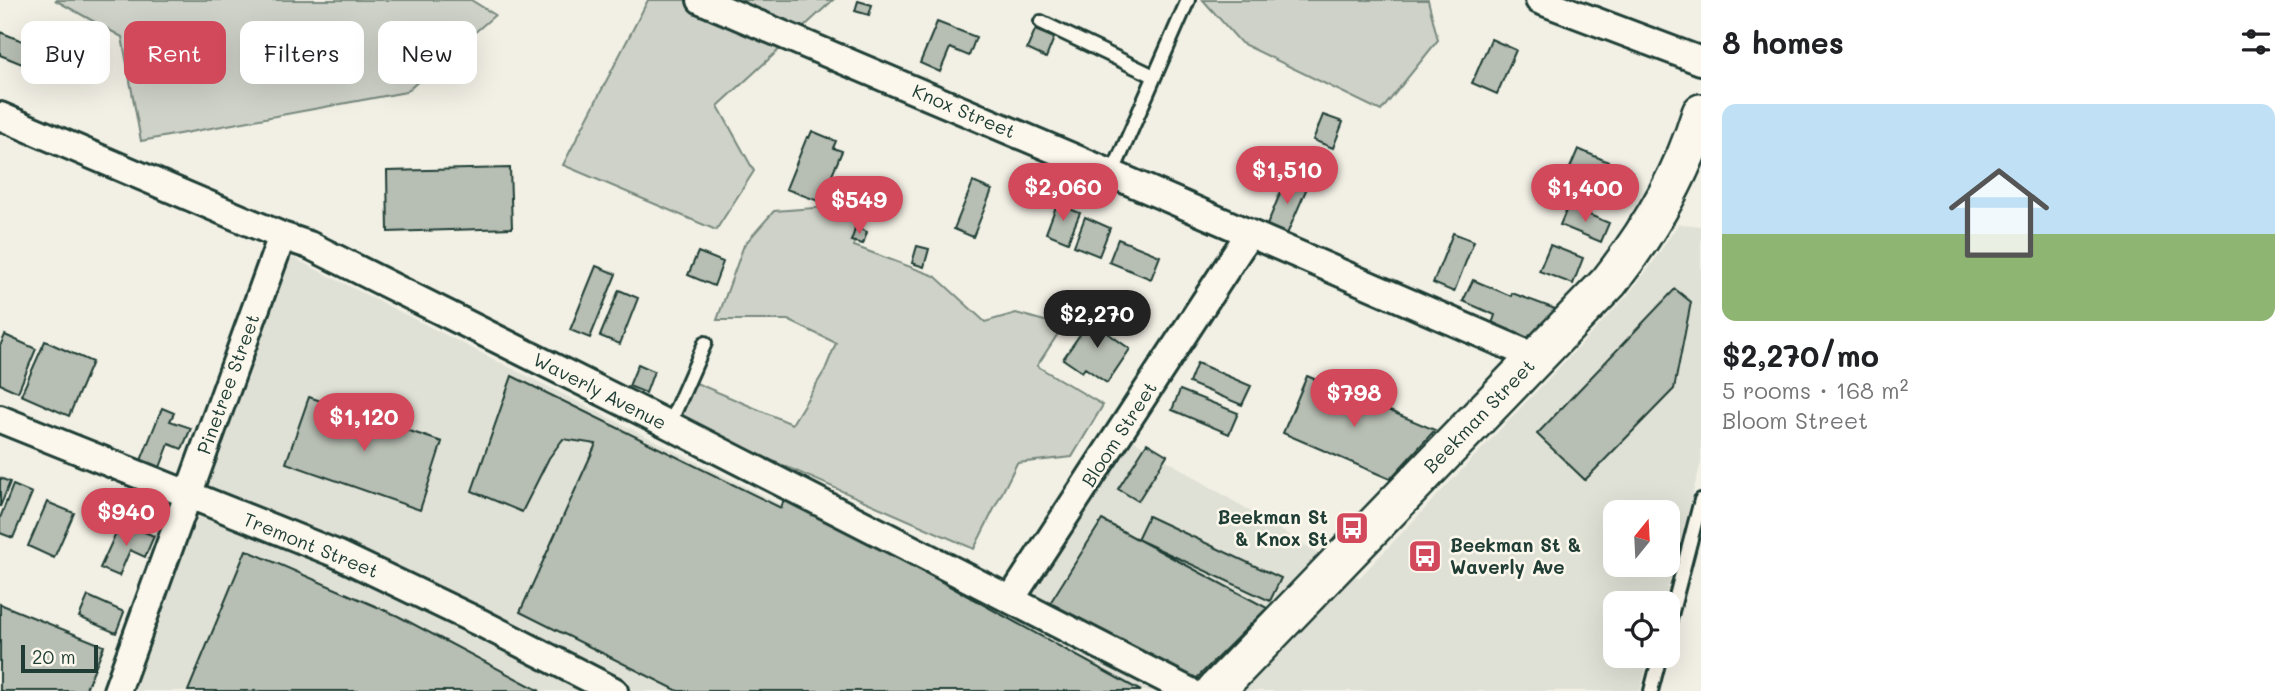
<!DOCTYPE html>
<meta charset="utf-8">
<style>
:root{--surface:#fff;--page:#f6f6f6;--text:#202124;--muted:#757577;--line:#e0e0e0;--accent:#d1495b}
body{margin:0;font-family:Mali,sans-serif;background:var(--page);color:var(--text);height:100vh;display:flex;flex-direction:column;font-size:26px;white-space:nowrap}
*{box-sizing:border-box;margin:0}
p{font-size:23px;color:var(--muted)}
.icon{flex:none;width:38px;height:38px;fill:none;stroke:currentColor;stroke-width:2;stroke-linecap:round;stroke-linejoin:round}
.map{position:relative;flex:1;overflow:hidden}
.side{display:flex;flex-direction:column;background:var(--surface);width:595px}
.side>*{flex:none}
.top-card{position:absolute;left:21px;top:21px;width:665px;height:63px;display:flex;gap:14px}
.needle{width:46px;rotate:18deg}
.fabs{position:absolute;left:1603px;top:500px;display:grid;gap:14px}
.fabs a{display:grid;place-items:center;width:77px;height:77px;border-radius:14px;background:var(--surface);box-shadow:0 7px 28px #0002;font-size:35px}
.scale{position:absolute;left:21px;bottom:18px;width:77px;box-sizing:border-box;padding-left:7px;border:4px solid #1f3d34;border-top:0;font-size:19px;line-height:24px;white-space:nowrap;color:#1f3d34;-webkit-text-stroke:5px #fbf7ec;paint-order:stroke}
.price{position:absolute;translate:-50% -60px;padding:0 16px;border-radius:24px;background:var(--accent);color:#fff;font-size:23px;line-height:46px;filter:drop-shadow(0 2px 4px #0008)}
.price::after{content:'';position:absolute;left:50%;top:42px;width:21px;height:16px;margin-left:-10px;background:inherit;clip-path:polygon(0 0,100% 0,50% 100%)}
.price.current{background:#222;color:#fff}
ul{padding:0;list-style:none}
li{display:grid;align-content:center;gap:14px;height:371px;padding:0 21px}
li+li{border-top:2px solid var(--line)}
li span{display:grid;place-items:center;height:217px;border-radius:14px;color:#555}
li>.icon{margin-inline-start:auto}
span .icon{width:126px;height:126px;fill:#fffc;stroke-width:1}
li b{font-size:30px}
h2{display:flex;justify-content:space-between;align-items:center;height:84px;padding:0 21px;font-size:30px}
.chip{padding:0 24px;border-radius:14px;background:var(--surface);box-shadow:0 7px 28px #0002;font-size:24px;line-height:63px}
.chip.current{background:var(--accent);color:#fff}
main{display:flex;flex:1;min-height:0}
.map>svg:first-child{display:block}
.built{fill:#e0e1d6;fill-rule:evenodd}
.green{fill:#cfd2c8;stroke:#77887e;stroke-width:2}
.building{fill:#b7beb3;stroke:#1f3d34;stroke-width:2}
.lines{fill:none;stroke-linecap:round;stroke-linejoin:round}
.service-casing{stroke:#1f3d34;stroke-width:18}
.minor-casing{stroke:#1f3d34;stroke-width:32}
.secondary-casing{stroke:#1f3d34;stroke-width:42}
.service{stroke:#fbf7ec;stroke-width:12}
.minor{stroke:#fbf7ec;stroke-width:26}
.secondary{stroke:#fbf7ec;stroke-width:37}
.labels{text-anchor:middle;stroke-width:5;stroke-linejoin:round;paint-order:stroke}
.street-label{font-size:19px;fill:#1f3d34;stroke:#fbf7ec}
.poi-label{font-size:19px;font-weight:bold;fill:#1f3d34;stroke:#fbf7ec;text-anchor:end}
</style>
<main>
<div class="map">
<svg width="1701" height="691" viewBox="0 0 1701 691">
<rect width="100%" height="100%" fill="#f2f0e5"/>
<filter id="ink" filterUnits="userSpaceOnUse"><feTurbulence type="fractalNoise" baseFrequency=".0143" numOctaves="2"/><feDisplacementMap in="SourceGraphic" scale="14" xChannelSelector="R" yChannelSelector="G"/><feConvolveMatrix kernelMatrix="1 2 1 2 8 2 1 2 1" color-interpolation-filters="sRGB"/></filter>
<g filter="url(#ink)">
<path class="built" d="M1678,224l23,2v237l-38,141h-48v52h34l-9,35h-1512l158,-437 723,366 120,-183 230,141 267,-281 25,-32zM1615,513h53v52h-53z"/>
<path class="green" d="M55,0h416l24,15 -89,77 -265,49 -19,-104z
M648,0h185l-115,106 36,65 -38,59 -153,-65z
M1203,0h225l10,40 -57,71 -140,-68z
M855,205l-1,41 81,30 50,46 31,-9 47,13 -26,40 66,39 -31,52 -55,6 -43,86 -294,-129 14,-38 98,42 33,-54 11,-27 -48,-23h-71l27,-75 30,-34z"/>
<path class="building" d="M858,1l14,4 -3,10 -14,-4z
M937,22l39,15 -7,19 -19,-8 -10,24 -20,-9z
M1035,30l19,8 -8,20 -19,-9z
M0,32l30,12 -8,20 -22,-9z
M1491,39l25,11 -19,44 -25,-11z
M1323,115l20,7 -10,26 -20,-8z
M812,131l24,10 -3,7 9,3 -21,51 -35,-13 21,-52 2,1z
M1578,149l54,23 -8,19 -54,-23z
M510,168l2,60 -124,4 -1,-61z
M1288,174l21,9 -24,56 -20,-9z
M973,182l19,8 -19,47 -19,-8z
M1057,204l23,9 -12,29 -22,-9z
M1568,206l41,17 -8,19 -41,-17z
M1085,217l25,11 -11,28 -25,-10z
M856,227l11,5 -4,12 -12,-3z
M1453,233l21,8 -20,51 -21,-9z
M1118,239l42,17 -9,23 -42,-17z
M1550,245l33,13 -10,26 -34,-13z
M917,246l12,3 -5,18 -12,-4z
M698,252l25,10 -9,24 -26,-11z
M596,266l20,8 -26,64 -20,-8z
M1473,280l38,16 1,-3 46,17 -29,32 -38,-15 4,-12 -32,-14z
M1675,289l16,13 -17,87 -89,91 -48,-46z
M619,290l19,8 -18,46 -20,-8z
M1095,313l19,13 -5,8 21,15 -23,34 -22,-15 -3,4 -19,-13z
M5,335l31,14 -18,43 -18,-8v-38z
M45,341l47,21 -23,54 -48,-21z
M1197,363l54,23 -9,19 -53,-22z
M638,364l16,7 -8,22 -17,-7z
M512,376l269,132 4,-12 356,195h-463l-158,-79 76,-168 -33,-5 -14,19 -27,54 -50,-21z
M1307,376l128,54 -45,49 -107,-46z
M1180,390l58,23 -9,21 -57,-24z
M309,397l133,45 -22,68 -134,-47z
M162,408l12,5 -4,8 21,7 -9,21 -13,-5 -10,26 -19,-7z
M1147,443l20,12 -29,46 -20,-12z
M0,478l10,4 -10,25z
M13,485l19,8 -19,45 -13,-5v-15z
M47,502l27,11 -20,45 -26,-12z
M1148,516l133,62 -11,23 -133,-62z
M1102,520l35,19 130,69 -71,71 -146,-76z
M121,522l33,14 -9,21 -15,-7 -11,26 -19,-8z
M246,550l152,66 142,75h-352z
M88,596l36,16 -8,21 -37,-16z
M0,604l104,42 -19,45h-85z"/>
<g class="lines">
<g class="service-casing">
<path id="service" d="M1041,22l113,54
M1112,174l76,-174
M669,425l36,-82
M1668,627l33,-127
M1651,691l9,-35"/>
</g>
<g class="minor-casing">
<path id="minor" d="M701,0l411,174 423,183
M1539,0l162,61
M0,116l282,120 27,9 360,180 520,266
M0,419l337,135 146,70 131,67
M1011,599l238,-365
M117,691l165,-455"/>
</g>
<g class="secondary-casing">
<path id="secondary" d="M1215,691l394,-409c41,-52 73,-106 92,-169"/>
</g>
<use href="#service" class="service"/>
<use href="#minor" class="minor"/>
<use href="#secondary" class="secondary"/>
</g>
</g>
<defs>
<g id="bus-square" transform="scale(1.75)"><rect x="-9" y="-9" width="18" height="18" rx="4" fill="#d1495b" stroke="#fbf7ec"/><path d="M-5-6H5V4H4V6H2V4H-2V6H-4V4H-5ZM-3.5-4V0h7V-4ZM-3.5 1.2v1.5H-2V1.2ZM2 1.2v1.5H3.5V1.2Z" fill="#fff"/></g>
</defs>
<g fill-rule="evenodd">
<use href="#bus-square" x="1352" y="528"/>
<use href="#bus-square" x="1425" y="556"/>
</g>
<g class="labels">
<g class="street-label">
<text transform="translate(964 111) rotate(23)" y="7">Knox Street</text>
<text transform="translate(228 384) rotate(-70)" y="7">Pinetree Street</text>
<text transform="translate(600 391) rotate(27)" y="7">Waverly Avenue</text>
<text transform="translate(1479 416) rotate(-46)" y="7">Beekman Street</text>
<text transform="translate(1119 434) rotate(-57)" y="7">Bloom Street</text>
<text transform="translate(311 545) rotate(22)" y="7">Tremont Street</text>
</g>
<g class="poi-label">
<text x="1328" y="524">Beekman St<tspan x="1328" dy="22">&amp; Knox St</tspan></text>
<text x="1450" y="552" text-anchor="start">Beekman St &amp;<tspan x="1450" dy="22">Waverly Ave</tspan></text>
</g>
</g>
</svg>
<div class="fabs">
<a><svg class="needle" viewBox="-14 -14 28 28"><path d="M0-13l5 13h-10z" fill="#e53935"/><path d="M0 13l5-13h-10z" fill="#757577"/></svg></a>
<a><svg class="icon" aria-label="locate" viewBox="0 0 24 24"><circle cx="12" cy="12" r="6"/><path d="M12 2v4M12 18v4M2 12h4M18 12h4"/></svg></a>
</div>
<div class="scale">20 m</div>
<b class="price" style="left:1287px;top:206px">$1,510</b>
<b class="price" style="left:1063px;top:223px">$2,060</b>
<b class="price" style="left:1585px;top:224px">$1,400</b>
<b class="price" style="left:859px;top:236px">$549</b>
<b class="price current" style="left:1097px;top:350px">$2,270</b>
<b class="price" style="left:1354px;top:429px">$798</b>
<b class="price" style="left:364px;top:453px">$1,120</b>
<b class="price" style="left:126px;top:548px">$940</b>
<div class="top-card">
<a class="chip">Buy</a>
<a class="chip current">Rent</a>
<a class="chip">Filters</a>
<a class="chip">New</a>
</div>
</div>
<section class="side">
<h2>8 homes<svg class="icon" aria-label="filters" viewBox="0 0 24 24"><path d="M4 7h16M4 17h16"/><circle cx="9" cy="7" r="2"/><circle cx="15" cy="17" r="2"/></svg></h2>
<ul>
<li><span style="background:linear-gradient(#bfe0f5 60%,#8fb573 0)"><svg class="icon" aria-label="home" viewBox="0 0 24 24"><path d="M3 11l9-7 9 7M6 9v11h12V9"/></svg></span><div><b>$2,270/mo</b><p>5 rooms · 168 m²</p><p>Bloom Street</p></div></li>
</ul>
</section>
</main>
